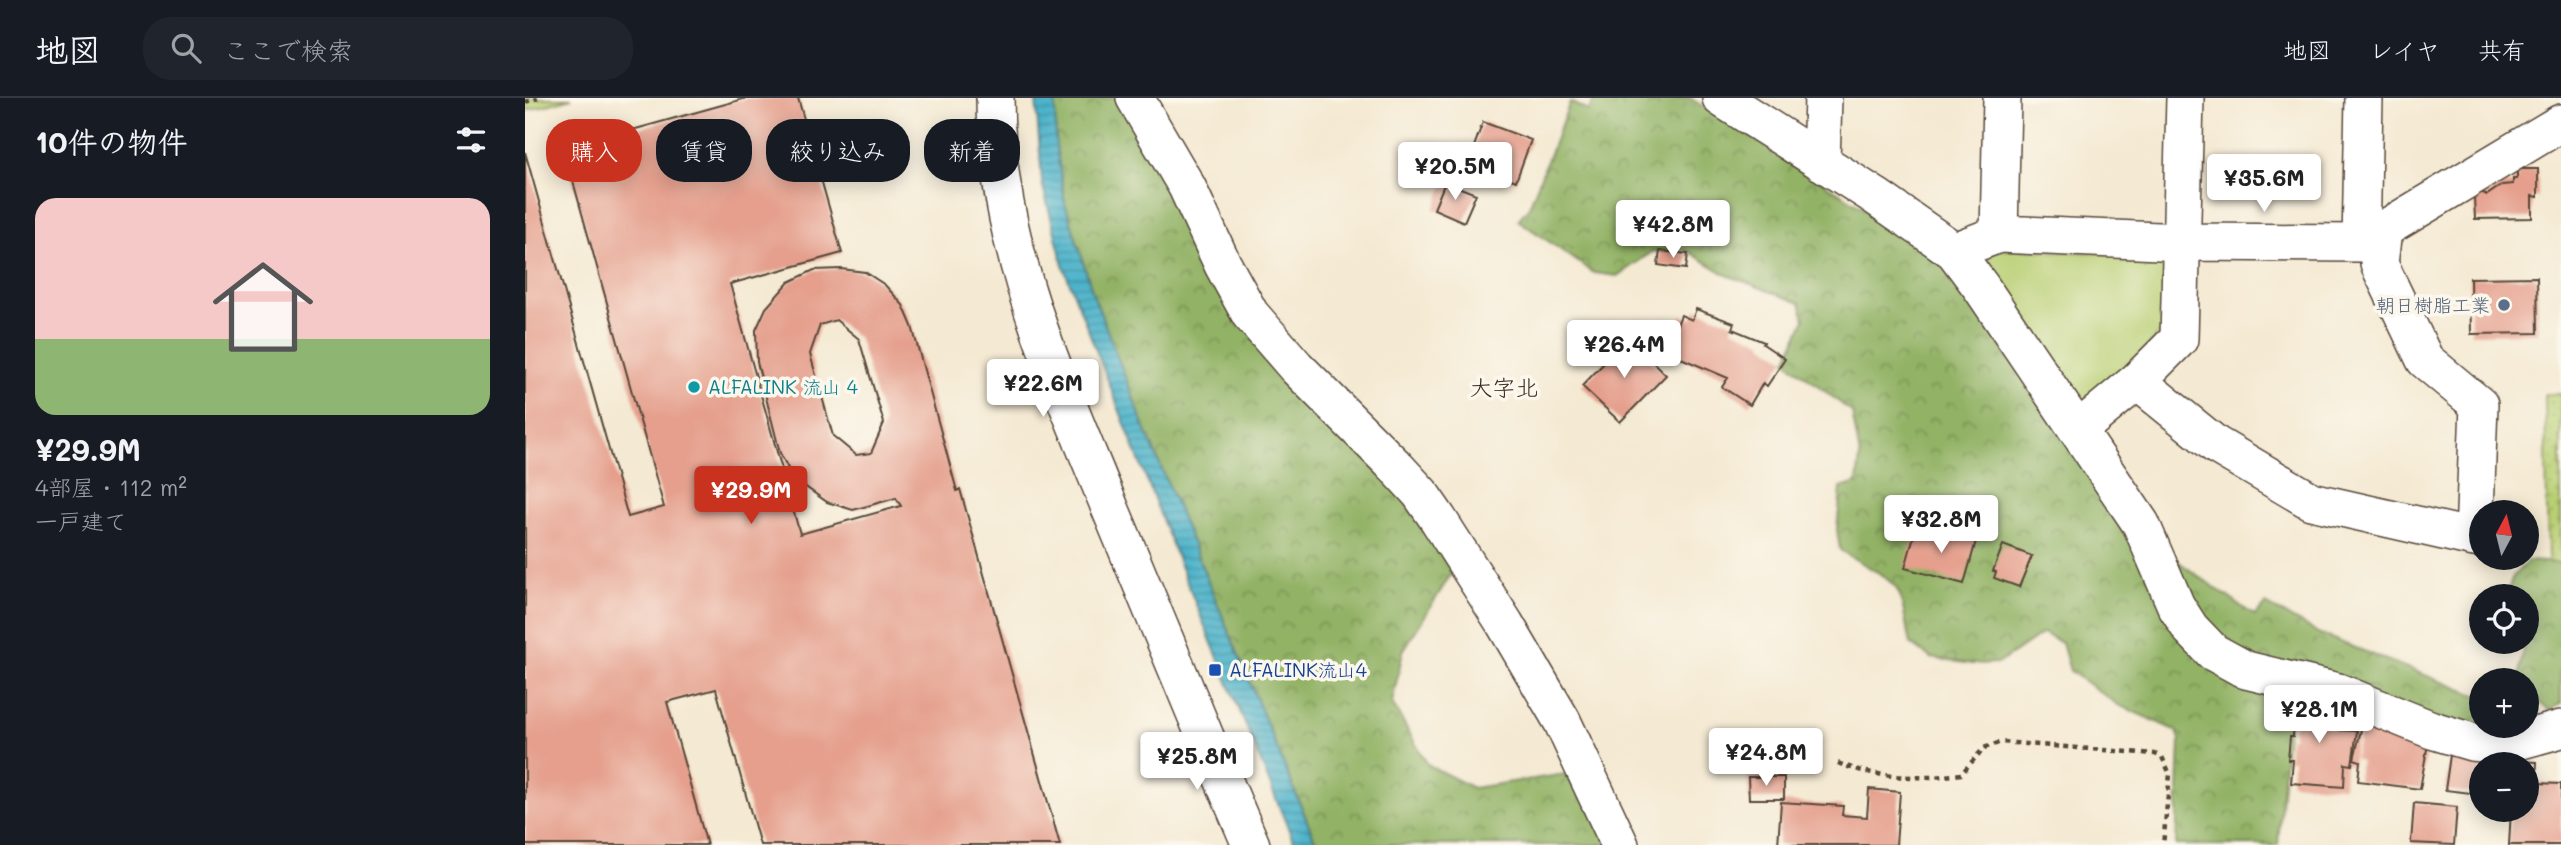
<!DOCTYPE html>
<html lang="ja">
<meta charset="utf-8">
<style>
:root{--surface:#171b24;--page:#20242c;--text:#f1f3f6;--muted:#9ea1a6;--line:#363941;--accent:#c8321e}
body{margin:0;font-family:Mali,"Klee One",sans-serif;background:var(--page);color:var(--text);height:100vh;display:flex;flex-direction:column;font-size:26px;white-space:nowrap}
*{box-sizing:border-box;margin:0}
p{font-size:23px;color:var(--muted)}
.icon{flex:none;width:38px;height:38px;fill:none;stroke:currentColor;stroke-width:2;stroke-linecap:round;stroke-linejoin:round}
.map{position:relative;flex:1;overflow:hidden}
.details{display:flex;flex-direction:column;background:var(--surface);width:525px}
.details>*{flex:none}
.banner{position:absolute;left:21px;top:21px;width:665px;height:63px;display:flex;gap:14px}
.needle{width:46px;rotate:7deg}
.buttons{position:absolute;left:1944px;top:402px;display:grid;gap:14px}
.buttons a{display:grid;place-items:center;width:70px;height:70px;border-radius:50%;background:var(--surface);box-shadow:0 4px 18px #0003;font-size:35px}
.price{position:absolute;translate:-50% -60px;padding:0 16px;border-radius:7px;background:#fff;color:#222;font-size:23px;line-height:46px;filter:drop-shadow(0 2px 4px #0008)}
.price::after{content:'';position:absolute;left:50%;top:42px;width:21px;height:16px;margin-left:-10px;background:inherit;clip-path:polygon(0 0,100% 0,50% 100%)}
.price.active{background:var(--accent);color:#fff}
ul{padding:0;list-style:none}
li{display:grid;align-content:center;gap:14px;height:371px;padding:0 35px}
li+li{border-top:2px solid var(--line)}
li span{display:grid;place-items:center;height:217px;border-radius:21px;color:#555}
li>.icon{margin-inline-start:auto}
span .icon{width:126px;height:126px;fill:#fffc;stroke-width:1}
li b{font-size:30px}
h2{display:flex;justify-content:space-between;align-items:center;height:84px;padding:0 35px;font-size:30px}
.pill{padding:0 24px;border-radius:28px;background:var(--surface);box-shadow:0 4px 18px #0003;font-size:24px;line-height:63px}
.pill.active{background:var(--accent);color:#fff}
header{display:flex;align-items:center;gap:42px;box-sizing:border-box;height:98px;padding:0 35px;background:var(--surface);border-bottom:2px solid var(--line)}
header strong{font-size:33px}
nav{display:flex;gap:38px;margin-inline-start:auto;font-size:24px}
.search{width:490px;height:63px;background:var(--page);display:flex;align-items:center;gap:18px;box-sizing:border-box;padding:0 24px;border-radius:28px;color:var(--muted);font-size:26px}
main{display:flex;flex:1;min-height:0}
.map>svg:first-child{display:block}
.grass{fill:url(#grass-dots);stroke:#7a7c48;stroke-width:2}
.forest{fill:url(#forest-crowns);stroke:#666e42;stroke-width:2}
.park{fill:#b8cf73;stroke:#7a7c48;stroke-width:2}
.water{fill:url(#water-rules);stroke:#446f74;stroke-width:2}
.building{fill:#e59f8c;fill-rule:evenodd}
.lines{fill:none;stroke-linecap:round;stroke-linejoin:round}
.minor-casing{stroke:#574739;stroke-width:40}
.path{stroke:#574739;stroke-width:4.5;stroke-dasharray:5 5;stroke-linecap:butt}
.minor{stroke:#fff;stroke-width:37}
.service-dot{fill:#5c6f8a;stroke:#fbf7ec;stroke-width:2.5}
.culture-dot{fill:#0f9aa8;stroke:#fbf7ec;stroke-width:2.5}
.transit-dot{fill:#1a4fb4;stroke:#fbf7ec;stroke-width:2.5}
.labels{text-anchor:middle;stroke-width:7;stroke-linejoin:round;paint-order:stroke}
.service-label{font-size:19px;fill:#4e5e75;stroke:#fbf7ec;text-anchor:end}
.culture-label{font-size:19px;fill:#0d838f;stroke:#fbf7ec;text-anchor:start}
.transit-label{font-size:19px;fill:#164399;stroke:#fbf7ec;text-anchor:start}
.quarter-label{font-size:23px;fill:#3b2a1e;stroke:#fbf7ec}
</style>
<header>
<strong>地図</strong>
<div class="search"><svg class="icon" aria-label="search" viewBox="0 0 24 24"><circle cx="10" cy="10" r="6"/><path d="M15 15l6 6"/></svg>ここで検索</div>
<nav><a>地図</a><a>レイヤ</a><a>共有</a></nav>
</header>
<main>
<section class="details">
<h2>10件の物件<svg class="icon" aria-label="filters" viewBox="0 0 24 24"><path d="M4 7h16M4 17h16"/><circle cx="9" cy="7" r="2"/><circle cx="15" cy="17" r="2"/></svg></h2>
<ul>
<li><span style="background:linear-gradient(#f6c9c9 65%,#8fb573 0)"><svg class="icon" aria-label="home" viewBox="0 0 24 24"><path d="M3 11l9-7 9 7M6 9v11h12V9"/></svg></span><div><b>¥29.9M</b><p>4部屋 · 112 m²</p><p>一戸建て</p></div></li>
</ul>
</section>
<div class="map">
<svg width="2036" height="747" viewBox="0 0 2036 747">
<defs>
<pattern id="grass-dots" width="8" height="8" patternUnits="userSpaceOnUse" patternTransform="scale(1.75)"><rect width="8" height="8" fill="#b8cf73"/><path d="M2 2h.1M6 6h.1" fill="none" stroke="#9fb263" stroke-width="1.8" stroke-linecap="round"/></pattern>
<pattern id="forest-crowns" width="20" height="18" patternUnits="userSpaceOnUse" patternTransform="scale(1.75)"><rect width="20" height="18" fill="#92b265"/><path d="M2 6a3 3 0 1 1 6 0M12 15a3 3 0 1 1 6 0" fill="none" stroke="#789153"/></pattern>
<pattern id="water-rules" width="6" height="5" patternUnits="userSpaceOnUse" patternTransform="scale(1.75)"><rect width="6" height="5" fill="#4db4cb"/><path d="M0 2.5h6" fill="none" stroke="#4193a4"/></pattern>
</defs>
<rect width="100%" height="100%" fill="#fbf7ec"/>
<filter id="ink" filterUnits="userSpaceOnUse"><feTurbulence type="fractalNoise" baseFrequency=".0143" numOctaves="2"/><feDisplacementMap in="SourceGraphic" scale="14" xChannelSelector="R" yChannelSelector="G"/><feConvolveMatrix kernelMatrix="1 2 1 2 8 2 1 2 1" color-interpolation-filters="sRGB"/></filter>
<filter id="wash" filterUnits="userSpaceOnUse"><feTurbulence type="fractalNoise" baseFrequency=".00686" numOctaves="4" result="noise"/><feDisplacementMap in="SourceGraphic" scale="28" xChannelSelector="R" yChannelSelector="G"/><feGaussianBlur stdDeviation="1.57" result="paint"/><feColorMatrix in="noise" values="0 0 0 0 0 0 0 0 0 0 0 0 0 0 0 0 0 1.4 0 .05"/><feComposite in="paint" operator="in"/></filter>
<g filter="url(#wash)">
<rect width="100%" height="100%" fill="#f4e9d2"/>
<path class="grass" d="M2020,296h16v169h-13z"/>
<path class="forest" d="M529,0h73l49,92 225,298 55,78 -53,85 -11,52 36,62 45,23 99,-15 37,72h-292l-169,-409 -55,-142 -28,-91 -9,-57z
M1070,0h95l230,146 24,23 171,235 54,119 121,68 -12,156h-102l4,-105 -3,-9 -59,-26 -48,-34 -8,-28 -19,-10 -44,30 -27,1 -41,-6 -21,-15c-4,-15 -5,-35 -11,-50 -7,-17 -43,-32 -59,-43l-3,-20 4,-42 16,-5 3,-27 -8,-44 -66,-51 19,-42 -5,-16 -73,-28 -41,-25 -34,2 -35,24 -23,-3 -76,-53 11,-13 41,-105 18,9z
M1641,455l89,63 11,-12 54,30 161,63v29h46v-21l16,12v9c-36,7 -70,9 -105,-2 -41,-13 -77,-37 -119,-49 -26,-7 -75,-13 -97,-27 -33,-21 -44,-60 -56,-95z
M2003,463l33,2v140l-11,8 -23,-18v-12h-9l6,-39h3v-45h-21l7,-21z"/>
<path class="park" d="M0,0h47l-47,13z
M1471,151l162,6 12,12 -4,60 -70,77 -17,-1 -99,-134z"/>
<path class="water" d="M511,0h19l1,48 9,57 28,91 55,142 169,409h-22l-110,-267 -121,-310 -22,-85z"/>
<g id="blocks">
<path class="building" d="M222,0h51l44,155 -112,31 70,250 101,-28 -5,-8 -43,12 -26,-8 -34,-24 -13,-25 -23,-91 -1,-32 10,-22 23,-26 25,-12 27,-1 24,3 20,13 18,20 9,21 45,165 3,-2 100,356h-300l-44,-156 -49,13 40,143h-182v-693l103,365 36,-10 -100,-358zM311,222l23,19 25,84 -13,30 -15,2 -23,-19 -23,-82 10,-29z
M958,24l48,18 -15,41 -48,-18z
M1992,71h21v28l-6,-1v22l-57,1 -1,-23 7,-4 6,3 15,-10 11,-1v-5h4z
M920,84l31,12 -12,28 -30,-13z
M1135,153l28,3 -2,15 -28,-4z
M2012,179l1,56 -67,1 -1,-56z
M1171,211l38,14 -2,6 32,13 -1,2 22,15 -18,27 -4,-3 -13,22 -28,-18 6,-9 -52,-22 4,-7 -11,-4 12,-30 11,5z
M1103,240l38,37 -46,47 -38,-36z
M1392,427l59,16 -12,43 -59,-16z
M1478,447l29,11 -13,31 -25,-9 2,-6 -3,-1z
M1771,597l41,9 -2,21h6l-1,5 17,1 -5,34 -7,-1 -1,23 -53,-4 2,-23h-5l2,-23h3z
M1839,619l45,15 -1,8 20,3 -8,46 -62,-8 2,-20 -6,-2z
M1925,657l33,5 -4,34 -34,-4z
M1989,663l23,1 -1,21 25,1v61h-52l2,-35h16v-45h-13z
M1223,679h36v22h-35z
M1344,691l31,3 -4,53h-118l3,-43 62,4 -1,9 25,2z
M1889,705l43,4 -3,38 -43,-2z"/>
</g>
</g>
<g filter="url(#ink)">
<use href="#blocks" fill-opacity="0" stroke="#574739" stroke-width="2"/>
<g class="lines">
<g class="minor-casing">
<path id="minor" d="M470,0c0,147 61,277 115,410 46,112 93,225 141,337
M610,0l52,89 36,78 27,49 46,53 101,101 23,25 18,26 67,105 57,97 58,124
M1196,0l154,98 79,55 27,36 160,237 35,82 14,22 23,24 33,18 92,22 94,38 40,12 32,3 57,-16
M1296,64l2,-64
M1474,136l3,-136
M1836,145l3,-145
M1429,153l45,-17 183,8 179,1 200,-120
M1612,283l79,64 95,56 163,37 5,-133 -54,-45 -46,-96 4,-34
M1553,332l59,-49 42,-42 6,-241"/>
</g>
<path class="path" d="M0,4l13,-4
M1313,665c36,15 84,17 123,11l23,-26 17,-6 154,12 7,3 8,17 -7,71"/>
<use href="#minor" class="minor"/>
</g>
</g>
<circle class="service-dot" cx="1979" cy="207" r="7"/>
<circle class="culture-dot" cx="169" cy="289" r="7"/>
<rect class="transit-dot" x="683" y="565" width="14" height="14" rx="3.5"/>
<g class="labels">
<g class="service-label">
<text x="1965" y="214">朝日樹脂工業</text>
</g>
<g class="culture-label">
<text x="183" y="296">ALFALINK 流山 4</text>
</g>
<g class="transit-label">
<text x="704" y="579">ALFALINK流山4</text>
</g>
<g class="quarter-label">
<text x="979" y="298">大字北</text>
</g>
</g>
</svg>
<div class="buttons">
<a><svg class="needle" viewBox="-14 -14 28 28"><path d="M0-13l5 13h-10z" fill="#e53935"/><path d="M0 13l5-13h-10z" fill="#9ea1a6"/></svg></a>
<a><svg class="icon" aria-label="locate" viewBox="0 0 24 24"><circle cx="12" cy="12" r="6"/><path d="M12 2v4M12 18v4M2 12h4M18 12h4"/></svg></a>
<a>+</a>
<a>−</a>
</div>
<b class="price" style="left:930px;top:104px">¥20.5M</b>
<b class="price" style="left:1739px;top:116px">¥35.6M</b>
<b class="price" style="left:1148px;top:162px">¥42.8M</b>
<b class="price" style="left:1099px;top:282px">¥26.4M</b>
<b class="price" style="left:518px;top:321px">¥22.6M</b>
<b class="price active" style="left:226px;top:428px">¥29.9M</b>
<b class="price" style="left:1416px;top:457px">¥32.8M</b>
<b class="price" style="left:1794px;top:647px">¥28.1M</b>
<b class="price" style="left:1241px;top:690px">¥24.8M</b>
<b class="price" style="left:672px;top:694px">¥25.8M</b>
<div class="banner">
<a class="pill active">購入</a>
<a class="pill">賃貸</a>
<a class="pill">絞り込み</a>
<a class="pill">新着</a>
</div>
</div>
</main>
